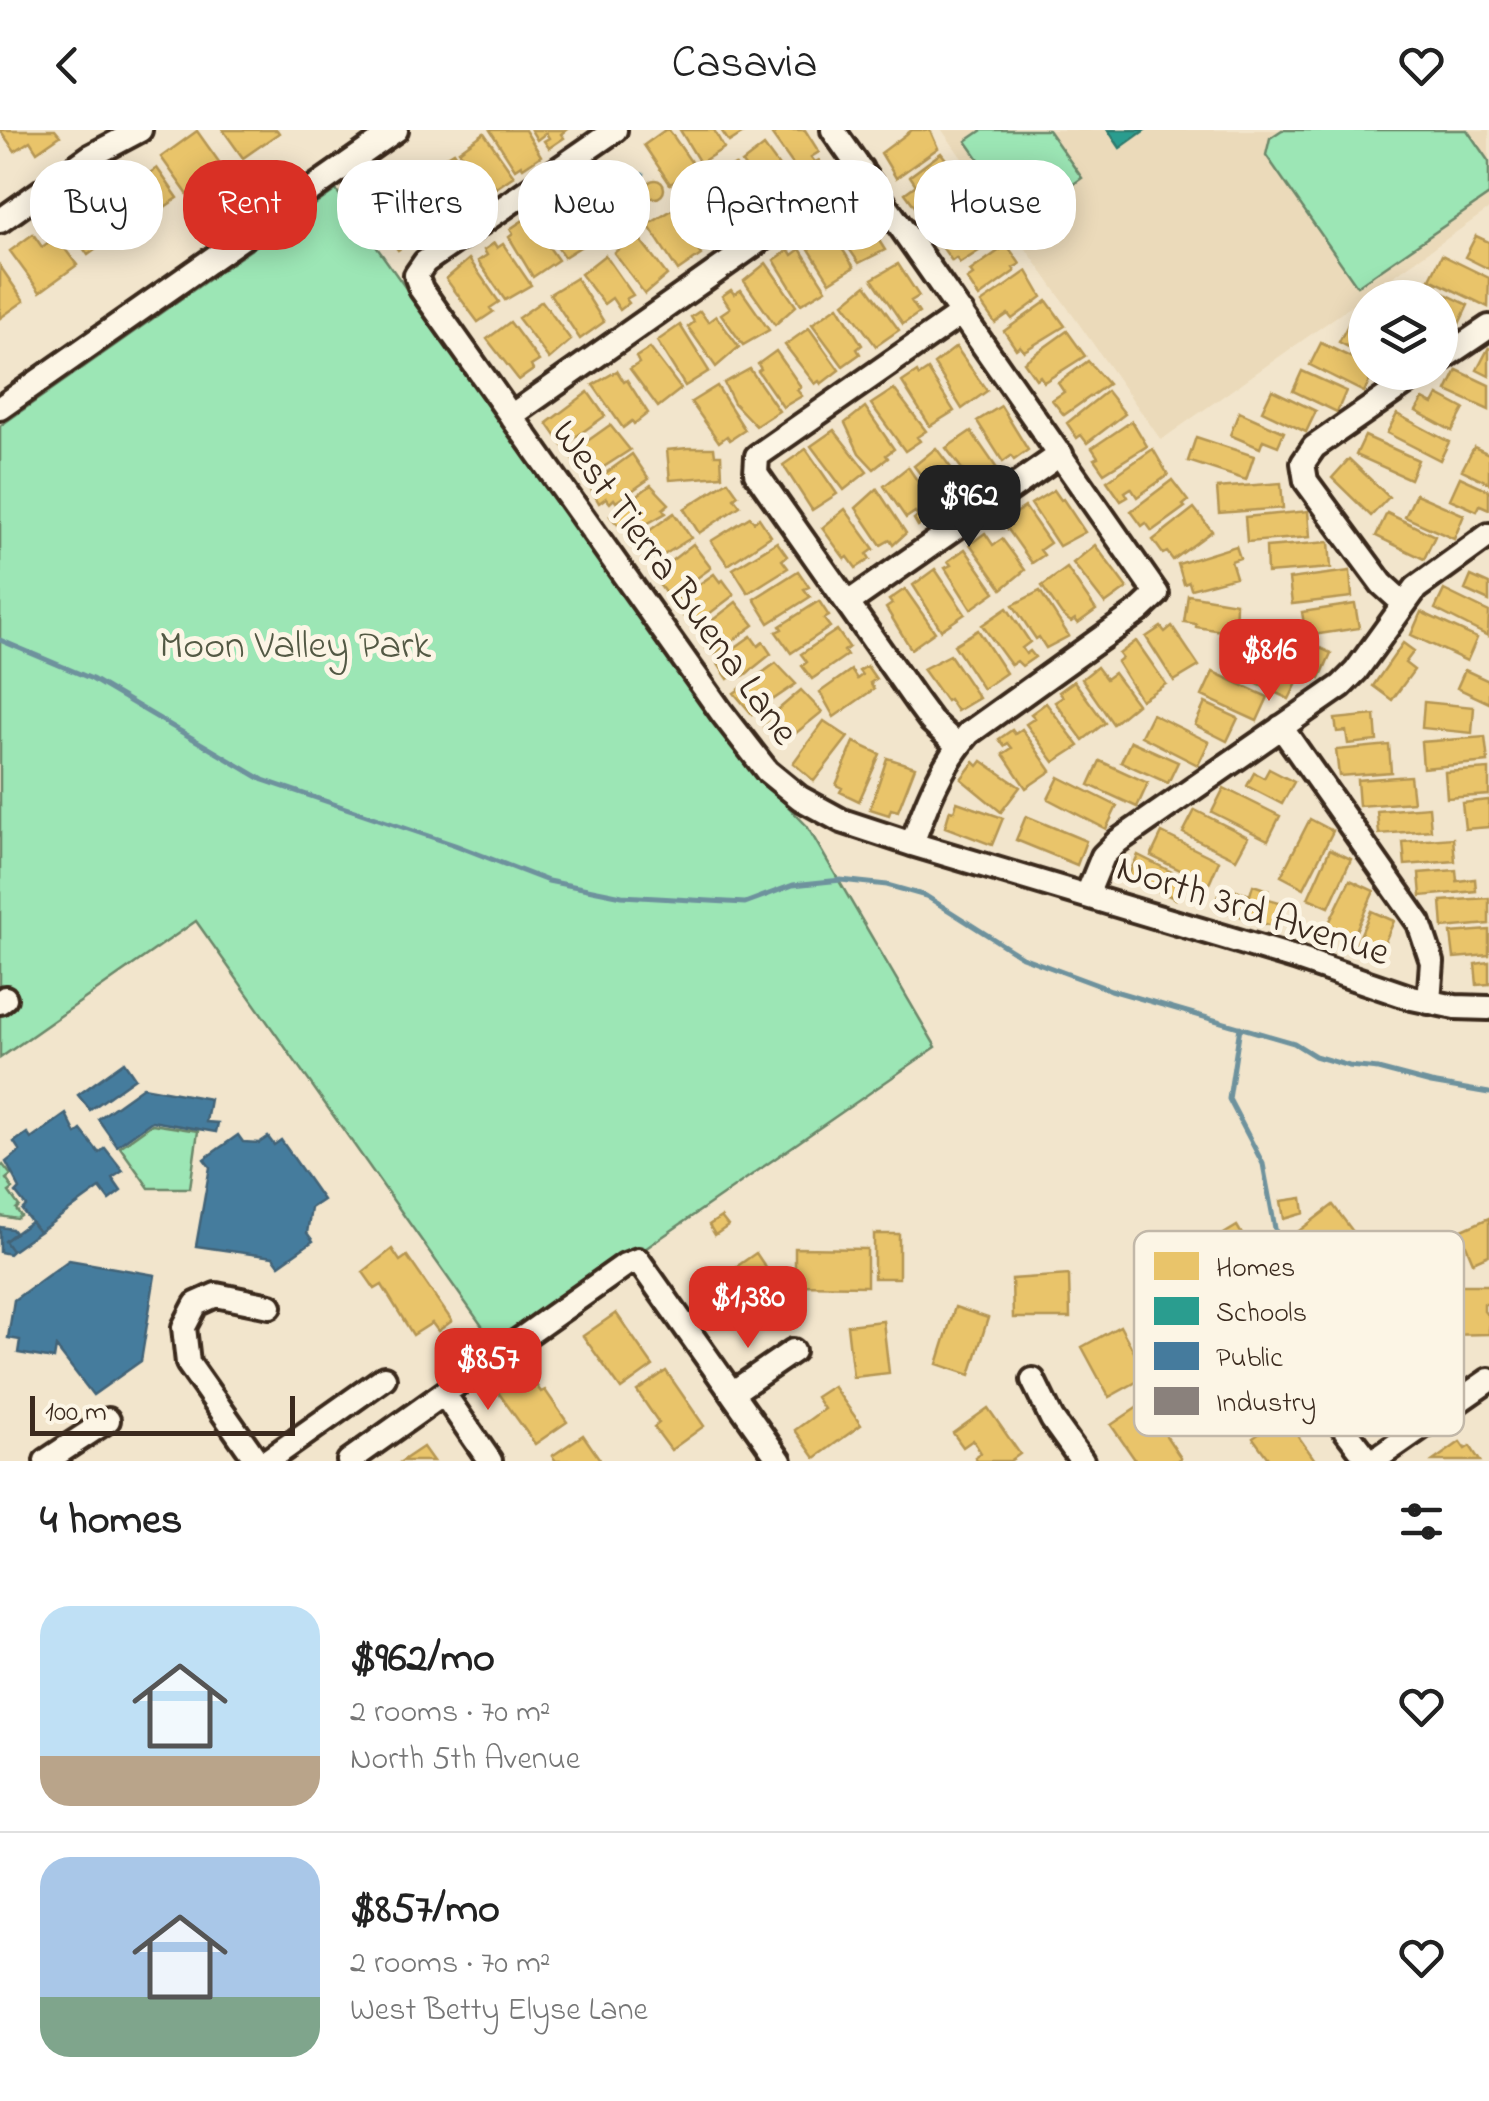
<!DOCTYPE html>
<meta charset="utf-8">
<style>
:root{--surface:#fff;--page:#f6f6f6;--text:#222;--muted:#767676;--line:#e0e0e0;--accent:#d93025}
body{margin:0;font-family:"Indie Flower",sans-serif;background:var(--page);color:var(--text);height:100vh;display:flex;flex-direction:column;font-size:38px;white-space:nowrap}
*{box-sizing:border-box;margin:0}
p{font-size:32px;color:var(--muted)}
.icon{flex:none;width:55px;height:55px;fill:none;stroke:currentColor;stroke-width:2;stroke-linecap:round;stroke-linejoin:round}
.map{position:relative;height:1331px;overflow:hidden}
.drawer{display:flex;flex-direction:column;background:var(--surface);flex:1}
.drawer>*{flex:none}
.top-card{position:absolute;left:30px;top:30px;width:1430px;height:90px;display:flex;gap:20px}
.fabs{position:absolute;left:1348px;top:150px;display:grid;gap:20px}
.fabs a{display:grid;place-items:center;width:110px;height:110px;border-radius:50%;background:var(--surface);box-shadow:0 5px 25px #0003;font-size:50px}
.scale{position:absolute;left:30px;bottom:25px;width:265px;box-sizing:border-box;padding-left:10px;border:5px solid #3b2a1e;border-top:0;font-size:28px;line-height:35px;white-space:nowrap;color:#3b2a1e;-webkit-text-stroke:8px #fcf5e5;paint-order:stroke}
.price{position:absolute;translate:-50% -85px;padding:0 22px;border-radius:20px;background:var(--accent);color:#fff;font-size:32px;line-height:65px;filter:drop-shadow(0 2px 5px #0008)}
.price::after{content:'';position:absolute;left:50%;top:60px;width:30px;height:22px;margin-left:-15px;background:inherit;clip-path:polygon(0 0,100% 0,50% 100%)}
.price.on{background:#222;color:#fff}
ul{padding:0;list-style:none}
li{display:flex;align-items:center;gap:30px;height:250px;padding:0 40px}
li+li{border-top:2px solid var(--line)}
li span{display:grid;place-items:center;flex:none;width:280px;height:200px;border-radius:30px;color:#555}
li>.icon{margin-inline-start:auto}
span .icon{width:120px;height:120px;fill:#fffc;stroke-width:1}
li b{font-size:42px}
h2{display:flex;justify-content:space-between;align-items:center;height:120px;padding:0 40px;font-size:42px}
.chip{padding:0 35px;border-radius:40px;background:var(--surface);box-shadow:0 5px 25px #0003;font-size:35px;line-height:90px}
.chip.on{background:var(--accent);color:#fff}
header{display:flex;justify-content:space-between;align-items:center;height:130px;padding:0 40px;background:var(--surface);font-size:45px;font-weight:600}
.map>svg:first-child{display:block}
.built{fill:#ebdaba}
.green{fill:#9ce6b5;stroke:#6c886a;stroke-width:2.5}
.water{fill:#90d8f2;stroke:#6e929d;stroke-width:2.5}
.homes{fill:#e9c46a;stroke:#b59653;stroke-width:2.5}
.schools{fill:#2a9d8f;stroke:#2f7a6d;stroke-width:2.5}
.public{fill:#457b9d;stroke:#426377;stroke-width:2.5}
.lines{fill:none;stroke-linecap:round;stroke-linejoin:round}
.stream{stroke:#6e929d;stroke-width:5}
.minor-casing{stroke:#3b2a1e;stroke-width:30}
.minor{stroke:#fcf5e5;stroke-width:22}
.labels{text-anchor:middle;stroke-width:10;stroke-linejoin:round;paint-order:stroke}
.street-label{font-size:40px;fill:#3b2a1e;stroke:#fcf5e5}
.park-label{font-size:40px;fill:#535944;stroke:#fcf5e5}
.key{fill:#fcf5e5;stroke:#c2b8a9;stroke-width:2.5}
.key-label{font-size:28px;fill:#3b2a1e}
</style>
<header><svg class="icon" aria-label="back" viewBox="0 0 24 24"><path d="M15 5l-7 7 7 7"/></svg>Casavia<svg class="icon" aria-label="heart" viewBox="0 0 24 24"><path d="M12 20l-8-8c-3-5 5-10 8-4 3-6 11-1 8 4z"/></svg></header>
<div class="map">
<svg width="1489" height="1331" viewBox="0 0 1489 1331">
<rect width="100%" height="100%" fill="#f2e5cc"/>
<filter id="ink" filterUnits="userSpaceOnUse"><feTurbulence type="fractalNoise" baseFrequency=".01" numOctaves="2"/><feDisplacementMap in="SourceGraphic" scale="20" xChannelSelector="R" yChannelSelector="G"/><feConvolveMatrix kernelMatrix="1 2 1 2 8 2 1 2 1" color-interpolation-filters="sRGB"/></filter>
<g filter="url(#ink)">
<path class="built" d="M942,0h547v79l-328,231z"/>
<path class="green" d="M982,0h66l34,48 -60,42 -56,-79z
M1282,0h185l22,32v33l-132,91 -91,-131 4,-17z
M336,60l401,564 70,72 129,221 -284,197 -7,5 -15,-1 -136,95 -298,-422 -196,137v-632z
M152,994l46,7 -8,57h-41l-29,-41z
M3,1035l8,10 -5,4 7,10 -4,3 10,14 -3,3 5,7 -4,3 -17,-3v-49z"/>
<path class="water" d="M626,41l18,3 -2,20 4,8 -3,5 -22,-3 4,-21 -5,-4z"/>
<path class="homes" d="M0,0h55l5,6 -23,16 -7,-11 -15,10z
M223,0h54l2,3 -36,25z
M490,0h35l16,26 -18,12 -2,-3 -6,4z
M531,0h35l-5,4 3,4 -15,10 -5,-7 5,-3 -3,-5 -9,7z
M665,0h4l27,39 -26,15 -26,-39z
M680,0h34l10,18 -24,15z
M721,0h27l-19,12z
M779,0h26l14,22 -8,5 4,5 4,-2 5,7 -20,13 -32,-45z
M912,0h18l8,18 -42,30 -15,-25z
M197,1l27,38 -36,26 -27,-38z
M484,3l30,43 -18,12 -3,-4 -5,3 -29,-36z
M764,16l28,38 -8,6 3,4 -14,10 -31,-41z
M454,22l29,45 -20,14 -8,-12 -4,3 -19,-28 3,-3 -4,-5z
M941,23l19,24 -44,31 -11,-15 11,-8 -6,-9z
M735,35l29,45 -23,16 -31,-45z
M133,36l8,13 16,-11 21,30 -37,25 -29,-42z
M425,41l22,32 -5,4 8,12 -19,13 -32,-45z
M646 59a9 9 0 1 1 18 0a9 9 0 1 1-18 0Z
M965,53l14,25 -44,28 -16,-23z
M392,59l29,45 -23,16 -31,-45z
M700,60l33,44 -23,15 -32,-42z
M97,61l27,38 -36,26 -27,-39z
M562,71l26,41 -24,15 -29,-43 16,-11 3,4z
M853,77l7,10 3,-2 22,35 -26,13 -30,-43z
M672,80l29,45 -23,16 -30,-46z
M982,84l17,24 -39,25 -4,-5 -4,3 -12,-17z
M528,87l30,43 -25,17 -24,-40 4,-3 -3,-5z
M828,97l26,40 -24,15 -28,-44 15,-10 3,5z
M33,104l9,13 14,-10 21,28 -37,27 -30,-41z
M636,104l31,41 -22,19 -31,-41z
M1476,106l13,6v27l-24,-12z
M494,113l3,5 6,-4 28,41 -26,15 -27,-39 9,-6 -3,-5z
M1007,115l13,19 -7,4 2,3 -36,26 -12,-18 6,-4 -3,-4z
M800,119l26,40 -25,15 -27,-44 15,-10 3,5z
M605,125l28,40 -7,4 3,4 -9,7 -8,-12 -8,6 -23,-30z
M1442,125l47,23 -1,29 -58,-28z
M469,129l30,43 -9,6 3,4 -15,10 -32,-43z
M766,133l30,43 -21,19 -31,-44z
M898,134l21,32 -8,5 8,12 -16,11 -31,-45z
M0,136l24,35 -24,17z
M1027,141l15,26 -30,22 -4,-5 -13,9 -14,-20z
M576,148l28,44 -24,17 -30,-45z
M1413,148l55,27 -11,23 -17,-9v-21h-37z
M866,155l33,45 -23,16 -32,-43z
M731,160l3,4 7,-4 28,40 -26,15 -22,-31 9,-6 -8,-12z
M542,171l29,39 -22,19 -31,-41z
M1047,171l18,25 -41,25 -4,-5 -4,3 -12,-18z
M838,176l24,39 -5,4 3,5 -17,12 -31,-42z
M700,181l8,11 8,-6 23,31 -23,20 -28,-40 6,-5 -3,-5z
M1351,189l14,7v30l-26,-14z
M510,192l29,39 -8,5 2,4 -14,10 -32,-41z
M680,195l29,46 -24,15 -28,-45z
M809,198l30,42 -18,14 -2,-3 -4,3 -30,-39z
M1067,201l18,25 -41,26 -4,-6 -4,3 -12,-17z
M1321,213l44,21v8h9l-10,20 -54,-27z
M956,217l31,44 -25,18 -28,-45z
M1489,217v29l-12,-6z
M650,218l31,41 -23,18 -28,-38 9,-6 -3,-6z
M776,221l25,36 -4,3 5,6 -19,11 -25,-36 3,-2 -3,-5z
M1088,231l20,23 -44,31 -12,-15 12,-8 -6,-9z
M750,239l29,42 -23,15 -22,-23 -10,-20z
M928,240l26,41 -24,15 -28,-44 15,-10 2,4z
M1457,240l32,15v25l-42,-19z
M617,241l7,11 3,-2 21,33 -14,11 -2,-3 -9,7 -30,-43z
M1302,241l44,20 -9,21 -44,-21z
M717,256l28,44 -15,10 -3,-4 -8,6 -28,-40z
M894,259l32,42 -9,6 3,4 -15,10 -34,-47z
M1272,260l44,21 -10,21 -44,-21z
M1107,261l18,23 -38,29 -6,-8 -4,3 -10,-15z
M588,262l17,24 -42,30 -16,-23z
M1438,265l26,14 -12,22 -36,-20 7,-12 10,5z
M1001,276l27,44 -14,10 -3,-4 -8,6 -26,-41z
M865,277l29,42 -8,6 2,3 -14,11 -15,-16 -14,-30z
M1239,282l45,20 -6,14 -15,-6 -3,8 -30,-13z
M1397,284l52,28 -9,18 -53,-27z
M1132,291l15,25 -43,27 -10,-14 4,-2 -6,-9z
M610,295l20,25 -45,29 -13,-20 6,-4 3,4 4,-3 -6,-9z
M834,300l33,42 -23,18 -33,-44z
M971,301l27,39 -23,16 -29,-38z
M1365,306l53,24 -8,19 -54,-24z
M1196,307l58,19 -8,24 -58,-19z
M1474,317l15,7v29l-27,-13z
M688,318h26l1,7h6l1,21 -52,4 -3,-30z
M936,318l34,45 -23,15 -33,-42z
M806,319l31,45 -25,16 -29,-45z
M1153,319l15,26 -31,22 -6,-9 -6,4 3,5 -7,4 -14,-20z
M632,324l17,25 -33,23 -2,-3 -4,4 -4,-5 -7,5 -8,-14 6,-4 4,5 4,-3 -6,-9z
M1349,329l40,38 -18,19 -39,-38z
M908,337l27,40 -6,5 3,5 -14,9 -4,-7 4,-3 -3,-4 -9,6 -22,-32z
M1460,347l29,13v19l-9,-4 -3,6 -27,-12z
M1172,350l16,21 -5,4 2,2 -33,24 -6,-8 -4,3 -11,-15z
M728,351l10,14 -4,3 6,8 -41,27 -15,-24z
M1281,353l2,25 -64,5 -2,-25z
M651,355l18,19 -6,5 3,4 -39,22 -17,-19z
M877,359l29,44 -13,12 -3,-5 -9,5 -25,-37z
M1054,360l7,10 2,-1 22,33 -26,14 -28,-42z
M1416,364l48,21 -10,24 -49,-22z
M1025,377l25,36 -10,7 4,5 -12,8 -25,-35 4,-3 -4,-6z
M1194,378l18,23 -39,29 -6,-8 -4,2 -10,-14z
M845,379l29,40 -7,5 3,5 -14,9 -8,-11 -3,2 -23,-31z
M1308,381l2,26 -63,5 -2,-25z
M674,383l17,25 -40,25 -4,-4 -2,2 -13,-18z
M1387,383l48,23 -11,23 -48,-23z
M750,387l4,5 5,-4 12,18 -43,29 -17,-24z
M985,403l8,12 9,-6 23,31 -23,19 -32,-45z
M777,412l10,14 -5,4 6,8 -40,25 -15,-24z
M1329,412l2,26 -64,5 -1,-26z
M693,414l18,24 -42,30 -13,-18 5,-3 -4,-5z
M1095,415l32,43 -22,16 -32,-41z
M1236,416l4,12 -9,3 5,16 -45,12 -2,-7 -5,2 -6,-20z
M965,419l30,43 -24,17 -26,-41 6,-3 -3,-4z
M1067,438l29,42 -18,13 -3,-4 -4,3 -9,-7 -20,-29z
M935,439l30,45 -24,16 -28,-45z
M798,441l11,16 -5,2 6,8 -41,26 -15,-24z
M1350,441l2,26 -60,7 -3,-25z
M714,444l6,8 3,-2 11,15 -33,25 -2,-3 -9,7 -18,-21z
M1471,446l18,8v17l-24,-11z
M905,459l30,43 -24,17 -25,-41 6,-4 -3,-4z
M1444,460l45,22 -1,24 -53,-27z
M1040,461l29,45 -23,12 -7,-11 -3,2 -23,-34z
M1188,465l48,8 -1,30 -39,-6v-3l-12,-2z
M819,471l10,15 -5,3 6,8 -39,26 -15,-21 6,-3 -2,-3z
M736,472l18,23 -39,29 -5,-8 -4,2 -10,-15z
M1355,474l4,24 -53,8 -4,-24z
M1007,478l23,34 -8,6 4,6 4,-3 5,6 -13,9 -5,-5 -6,4 -29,-40z
M1421,482l56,26 -10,23 -56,-26z
M1172,496l27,40 -25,15 -28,-44 15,-10 4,5z
M837,500l12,17 -5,4 3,4 -35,24 -10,-13 5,-4 -6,-8z
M978,500l28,43 -23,16 -29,-44z
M1283,501l48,22 -11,25 -48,-22z
M751,506l7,10 5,-4 8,12 -26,21 -9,4 -3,-4 -5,4 -12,-18z
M1136,511l30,43 -25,16 -24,-38 5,-4 -3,-4z
M1403,513l11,8 -9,12 9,7 -22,30 -19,-14z
M1245,520l55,27 -11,22 -55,-26z
M950,525l29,43 -22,13 -8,-12 -3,2 -23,-32z
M776,533l20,21 -44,30 -18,-21z
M867,536l9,13 -6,4 4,6 -40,28 -14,-25 31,-22 6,9 5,-4 -3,-4z
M1097,537l9,12 8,-6 23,31 -24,20 -31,-45z
M1465,540l24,11v22l-32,-15z
M1213,542l55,25 -11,24 -55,-25z
M1074,551l31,42 -22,17 -28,-38 8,-5 -4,-5z
M801,560l21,22 -42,34 -16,-19 6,-5 4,4 4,-4 -6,-7z
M1424,572l50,5 -2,26 -50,-5z
M1046,573l33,43 -25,16 -28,-38 9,-6 -4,-4z
M1205,573l33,15 -11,23 -32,-16z
M1152,584l57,28 -11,23 -57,-29z
M1375,585l2,26 -29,3 -2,-13 -9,1 -2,-13z
M824,591l24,16 -34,44 -21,-18z
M1022,599l29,42 -25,17 -23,-34 9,-6 -4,-5 -4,3 -5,-7 13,-9 3,4z
M1485,607l3,25 -65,6 -2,-26z
M1131,611l47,21 -10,21 -47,-21z
M854,612l26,12 -21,47 -19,-9 2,-4 -6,-3z
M1389,615l2,27 -52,4 -3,-26z
M887,628l28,9 -17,44 -7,-2 -2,6 -19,-6z
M982,631l38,26 -19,25 -40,-33 13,-17 4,4z
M1100,631l48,22 -11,24 -48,-22z
M1269,639l25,13 -12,22 -35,-18 7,-13 10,5z
M1489,639v26l-42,3 -2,-26z
M1410,646l3,26 -54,4 -2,-26z
M1059,647l58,29 -11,23 -58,-30z
M1224,658l56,28 -12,24 -56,-28z
M1489,670v27l-24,2 -3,-26z
M957,672l46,16 -11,27 -47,-18 5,-17 4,1z
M1429,677l2,23 -52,4 -2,-23z
M1195,680l53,27 -12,22 -53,-26z
M1026,686l60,25 -9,24 -61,-25z
M1310,689l23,12 -29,57 -23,-12z
M1162,703l57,28 -10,23 -58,-28z
M1453,708l2,23 -50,4 -2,-23z
M1330,719l21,10 -22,48 -21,-9z
M1138,725l48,24 -10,20 -48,-23z
M1456,740l1,11 18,-2 1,12 -55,5 -2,-23z
M1350,750l24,11 -22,48 -25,-12z
M1253,755l15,5 -3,8 18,5 -8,24 -61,-19 7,-22 29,9z
M1489,768v26l-46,4 -2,-27z
M1371,781l23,10 -15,34 -23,-10z
M1489,800v25l-35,3 -3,-25z
M1489,832v22l-12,1 -2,-21z
M1302,1068l2,15 -20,6 -3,-18z
M1333,1075l27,36 -6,4 5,10 -24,19 -22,-28 -19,15 -7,-10 5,-4 -5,-7z
M721,1087l7,9 -13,9 -6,-10z
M1489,1088v37l-16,7 -13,-31z
M1237,1096l21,35 -17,10 -1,-2 -21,6 -13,-21 7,-4 -4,-7z
M874,1104h25v44h-25z
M795,1118l72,1v37l-72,-1z
M392,1119l8,12 7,-5 45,65 -14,10 -6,-8 -19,12 -31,-50 -7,4 -12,-17z
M756,1123l23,34 -45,32 -24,-34z
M1069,1145l1,43h-57l-1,-39z
M1454,1155h35v19h-5v7l5,6v17l-45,1v-19h7z
M955,1177l33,11 -18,57 -33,-11z
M616,1183l37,53 -32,23 -38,-53z
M883,1191l6,52 -36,4 -6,-52z
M1120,1196l27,50 -38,21 -27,-50z
M666,1241l38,55 -33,24 -17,-23 5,-4 -22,-32z
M527,1242l14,20 4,-2 22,32 -32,22 -37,-52z
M833,1256l28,39 -46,33 -20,-28 29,-21 -8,-12z
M1144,1273l37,55 -4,3h-41l-25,-36z
M988,1278l32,46 -10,7h-33l-2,-4 6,-4 -8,-13 -10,7 -10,-14z
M1280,1289l7,10 4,-3 24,34 -45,1 -17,-23z
M583,1305l18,26h-45l-4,-5z
M1460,1312l5,7 5,-3 10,15h-47z
M423,1317l10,14h-31z"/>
<path class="schools" d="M1108,0h37l-25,18z"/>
<path class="public" d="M124,932l11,16 -45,32 -12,-15z
M143,957l67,12 -4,23 12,1 -2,9 -64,-11 -35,25 -19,-27z
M66,984l10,20 5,-4 18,23 6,-5 18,23 -11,7 9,13 -12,9 -9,-12 -61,44 -17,-22 4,-4 -10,-13 4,-4 -14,-27 14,-11 -6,-9 13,-9 4,6z
M238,1005l5,7 16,1 9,-6 6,8 7,-5 42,60 -12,8 -4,25 6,8 -34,24 -6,-8 -77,-11 14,-79 -6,-8z
M31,1092l8,10 -27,19 -7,-10z
M0,1097l12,2 3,4 -10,8 7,10 -3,3 -9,-2z
M69,1130l86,15 -14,86 -48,34 -37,-48 -2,12 -36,-6 2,-13 -12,-2 6,-38z"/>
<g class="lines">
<path class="stream" d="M0,510l92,39 171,101 192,65 93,36 74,15 123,7 48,-18 48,-5 46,5 39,11 96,61 89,33 183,53 21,13 34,10 29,3 53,14 58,10
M1240,897l-11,72 34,65 28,150"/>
<g class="minor-casing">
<path id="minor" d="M615,0l-190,132 -9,13 5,14 301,424 45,58 33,27 42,23 70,23 383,114 117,40 43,9 34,1
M833,0l324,464 -18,17 -170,122c-28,32 -43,71 -57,111
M0,91l91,-65 49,-26
M1440,230l49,-33
M0,278l396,-278
M511,286l350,-247
M848,473l213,-149
M1403,473l-21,-19 -76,-103 -3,-18 11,-16 108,-75
M1281,597l138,196 13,39 -3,40
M958,616l-27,-25 -14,-19 -161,-229 1,-17 205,-143
M1087,765l16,-39 15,-15 223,-155 15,-15 60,-83 73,-53
M0,872l5,-4
M1292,1192c0,47 49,101 77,139
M1033,1250l19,39 30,42
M732,1263l61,-42
M444,1264l46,67
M46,1331l62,-41
M257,1331l-69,-98 -4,-36 12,-23 20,-9 54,11
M267,1331l117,-83
M349,1331l276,-196 13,-5 142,201
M1373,1331l116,-81"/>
</g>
<use href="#minor" class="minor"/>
</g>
</g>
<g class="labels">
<g class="street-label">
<text transform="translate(677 451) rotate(54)" y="14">West Tierra Buena Lane</text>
<text transform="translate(1254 778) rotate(18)" y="14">North 3rd Avenue</text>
</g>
<g class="park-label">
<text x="295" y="527">Moon Valley Park</text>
</g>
</g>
<rect x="1134" y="1101" width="330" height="205" rx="15" class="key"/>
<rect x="1154" y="1122" width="45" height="28" fill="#e9c46a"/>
<rect x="1154" y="1167" width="45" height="28" fill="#2a9d8f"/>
<rect x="1154" y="1212" width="45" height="28" fill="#457b9d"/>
<rect x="1154" y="1257" width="45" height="28" fill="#8a817c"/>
<g class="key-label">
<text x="1216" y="1146">Homes</text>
<text x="1216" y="1191">Schools</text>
<text x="1216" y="1236">Public</text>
<text x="1216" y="1281">Industry</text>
</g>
</svg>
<div class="fabs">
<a><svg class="icon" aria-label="layers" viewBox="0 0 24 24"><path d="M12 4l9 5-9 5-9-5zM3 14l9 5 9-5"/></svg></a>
</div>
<div class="scale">100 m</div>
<b class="price on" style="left:969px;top:420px">$962</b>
<b class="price" style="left:1269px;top:574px">$816</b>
<b class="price" style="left:748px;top:1221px">$1,380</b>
<b class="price" style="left:488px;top:1283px">$857</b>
<div class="top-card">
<a class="chip">Buy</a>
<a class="chip on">Rent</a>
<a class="chip">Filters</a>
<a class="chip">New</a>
<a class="chip">Apartment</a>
<a class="chip">House</a>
</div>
</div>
<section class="drawer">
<h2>4 homes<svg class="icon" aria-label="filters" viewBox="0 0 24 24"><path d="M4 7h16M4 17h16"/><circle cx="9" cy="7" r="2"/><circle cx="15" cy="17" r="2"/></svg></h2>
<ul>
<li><span style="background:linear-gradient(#bfe0f5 75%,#b9a48a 0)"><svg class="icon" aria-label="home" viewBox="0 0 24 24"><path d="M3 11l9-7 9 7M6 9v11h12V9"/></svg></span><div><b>$962/mo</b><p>2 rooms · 70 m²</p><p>North 5th Avenue</p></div><svg class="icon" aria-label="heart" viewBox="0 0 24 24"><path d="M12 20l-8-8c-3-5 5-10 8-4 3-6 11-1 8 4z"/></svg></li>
<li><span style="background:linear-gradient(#a9c7e8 70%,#7fa58c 0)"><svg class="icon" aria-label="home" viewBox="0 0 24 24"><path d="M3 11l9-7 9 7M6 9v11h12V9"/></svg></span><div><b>$857/mo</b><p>2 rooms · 70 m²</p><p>West Betty Elyse Lane</p></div><svg class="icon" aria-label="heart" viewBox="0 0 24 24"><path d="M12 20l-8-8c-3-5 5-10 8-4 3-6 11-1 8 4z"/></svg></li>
</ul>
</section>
